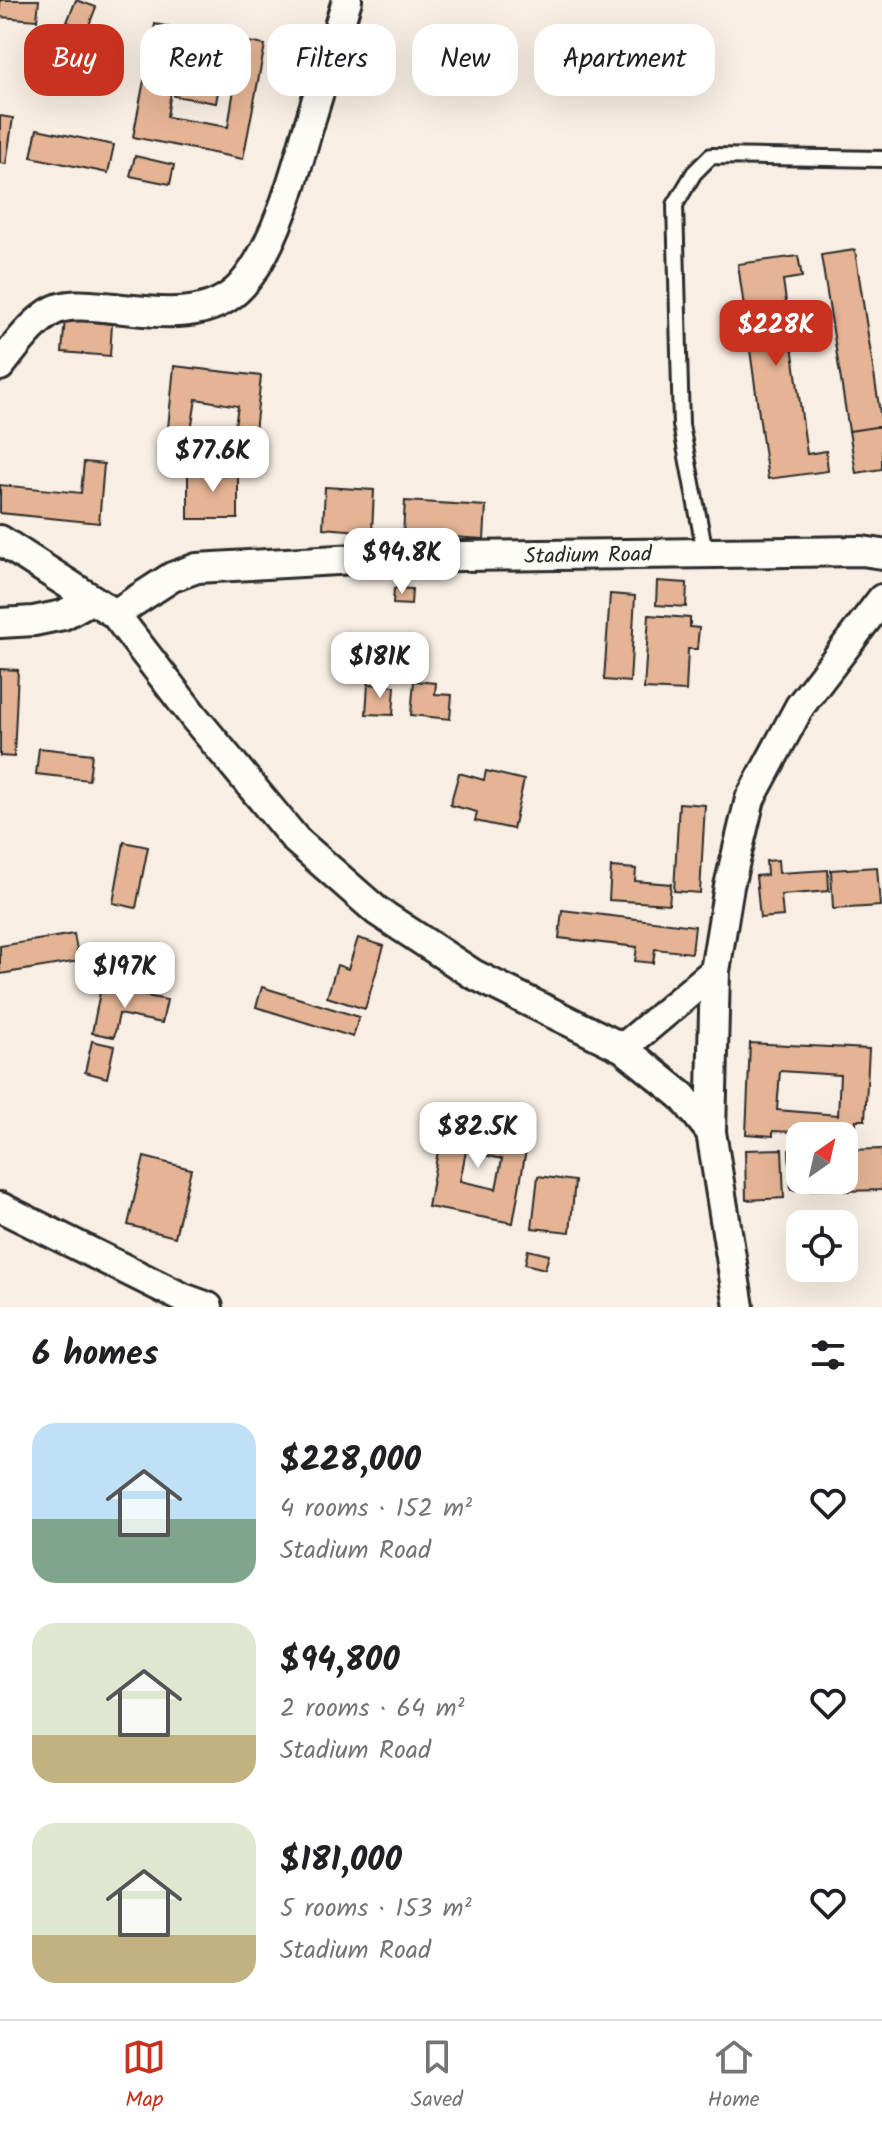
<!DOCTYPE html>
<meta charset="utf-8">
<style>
:root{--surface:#fff;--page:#f2f2f2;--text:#202124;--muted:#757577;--line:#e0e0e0;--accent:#c8321e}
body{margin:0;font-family:Kalam,sans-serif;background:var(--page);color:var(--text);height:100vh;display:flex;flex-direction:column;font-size:30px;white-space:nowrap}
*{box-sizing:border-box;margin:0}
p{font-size:26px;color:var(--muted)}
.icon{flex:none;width:44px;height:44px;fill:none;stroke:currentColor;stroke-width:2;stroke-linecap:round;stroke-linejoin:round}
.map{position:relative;height:1307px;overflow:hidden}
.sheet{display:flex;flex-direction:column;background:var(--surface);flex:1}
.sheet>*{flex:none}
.top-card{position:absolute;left:24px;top:24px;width:834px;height:72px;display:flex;gap:16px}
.needle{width:52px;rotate:34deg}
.controls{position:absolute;left:786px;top:1122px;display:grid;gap:16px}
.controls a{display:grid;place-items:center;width:72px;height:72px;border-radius:16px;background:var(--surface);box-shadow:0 8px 32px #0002;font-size:40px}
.price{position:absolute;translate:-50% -68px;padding:0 18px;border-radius:16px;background:#fff;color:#222;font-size:26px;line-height:52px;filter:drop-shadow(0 2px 4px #0008)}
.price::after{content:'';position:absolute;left:50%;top:48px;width:24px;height:18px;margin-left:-12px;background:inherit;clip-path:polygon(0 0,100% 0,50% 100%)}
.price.on{background:var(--accent);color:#fff}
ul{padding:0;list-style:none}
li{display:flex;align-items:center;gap:24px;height:200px;padding:0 32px}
li span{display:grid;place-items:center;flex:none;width:224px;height:160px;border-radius:24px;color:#555}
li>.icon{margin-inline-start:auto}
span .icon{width:96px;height:96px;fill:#fffc;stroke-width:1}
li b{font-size:34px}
h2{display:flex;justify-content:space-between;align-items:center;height:96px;padding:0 32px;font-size:34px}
.pill{padding:0 28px;border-radius:24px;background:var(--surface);box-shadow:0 8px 32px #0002;font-size:28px;line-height:72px}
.pill.on{background:var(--accent);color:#fff}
.tab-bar{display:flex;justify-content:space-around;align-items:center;height:112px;border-top:2px solid var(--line);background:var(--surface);font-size:22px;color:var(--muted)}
.tab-bar a{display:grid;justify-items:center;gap:4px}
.tab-bar .on{color:var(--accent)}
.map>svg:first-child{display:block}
.building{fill:#e4b494;stroke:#2b2b2b;stroke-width:2;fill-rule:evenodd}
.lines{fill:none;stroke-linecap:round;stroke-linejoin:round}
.service-casing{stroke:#2b2b2b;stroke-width:20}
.minor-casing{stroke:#2b2b2b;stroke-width:34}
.service{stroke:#fdfcf7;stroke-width:14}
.minor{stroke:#fdfcf7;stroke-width:28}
.labels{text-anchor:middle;stroke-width:7;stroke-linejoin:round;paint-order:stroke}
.street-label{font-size:22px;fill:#2b2b2b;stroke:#fdfcf7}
</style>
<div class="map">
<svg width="882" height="1307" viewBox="0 0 882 1307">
<rect width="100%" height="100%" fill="#f8eee3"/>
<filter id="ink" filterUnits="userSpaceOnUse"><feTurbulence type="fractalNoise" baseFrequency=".0125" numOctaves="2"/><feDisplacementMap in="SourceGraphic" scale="16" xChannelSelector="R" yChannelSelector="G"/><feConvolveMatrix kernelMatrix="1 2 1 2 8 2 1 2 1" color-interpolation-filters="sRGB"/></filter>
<g filter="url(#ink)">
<path class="building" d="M0,0h39l-2,20 -37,-3z
M76,0l20,7 -9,23 -20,-8z
M155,24l110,21 -22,114 -110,-22zM176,59l61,11 -9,57 -61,-10z
M178,73l42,7 -4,23 -42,-7z
M0,116l13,2 -7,46 -6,-1z
M37,129l77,16 -6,28 -77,-16z
M135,156l39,9 -4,19 -40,-8z
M855,250l27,176 -33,5 -28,-176z
M798,256l4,21 -19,3 24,174 19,-3 2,20 -60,8 -30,-215z
M65,319l47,5 -2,32 -48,-4z
M174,366l87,10 -10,93 -86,-10zM196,399l42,7 -6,38 -42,-7z
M882,426v43l-26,4 -7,-42z
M84,462l20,2 -5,59 -99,-10v-28l81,8z
M188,469h50v50h-50z
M325,487l49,3 -2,42 -49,-4z
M405,501l81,5 -2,33 -81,-5z
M657,581l30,2 -1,24 -30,-2z
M394,588l18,1 -1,16 -18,-1z
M610,594l25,2 -5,86 -26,-2z
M649,615l41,3v9l9,1 -2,21h-9l-2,42 -42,-2z
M0,669l18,1 -4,87 -14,-1z
M414,681l22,2 -1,11 17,1 -2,24 -39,-4z
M368,684l27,2 -2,29 -27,-1z
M39,748l53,6 -3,26 -53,-6z
M486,771l38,9 -11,49 -38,-8 2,-9 -27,-7 9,-32 25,7z
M679,803l26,2 -5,88 -26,-2z
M124,842l24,5 -12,61 -23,-5z
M778,860l1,13 49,-3 1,21 -48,4 2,21 -23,2 -4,-42 11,-1 -1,-14z
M611,867l25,2 -1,12 36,3 -2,20 -60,-4z
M877,867l3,39 -47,3 -2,-39z
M562,910l133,16 -3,27 -37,-4 -2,14 -18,-2 2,-14 -78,-9z
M74,934l5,27 -79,13v-28z
M358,938l26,8 -19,63 -38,-12 10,-32 11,4z
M101,987l66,13 -5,23 -43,-9 -5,23 -22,-4z
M262,987l97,30 -6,20 -97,-30z
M92,1041l22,5 -7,32 -22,-6z
M750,1043l119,6 -4,71h-9v15l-83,-4v5l-27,-2zM780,1071l60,4 -2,40 -61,-5z
M444,1117l85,16 -16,90 -85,-16zM466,1151l36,8 -6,30 -36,-8z
M782,1149l2,49 -38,2 -1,-50z
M882,1149v41l-37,1 -1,-41z
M789,1150h11v30h39v9l-48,1z
M144,1157l47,12 -16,68 -47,-12z
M538,1176l37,5 -5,51 -38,-4z
M528,1250l21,5 -4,14 -20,-5z"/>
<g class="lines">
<g class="service-casing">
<path id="service" d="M705,552l-24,-127 -6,-220 19,-32 17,-17 171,3"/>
</g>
<g class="minor-casing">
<path id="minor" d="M0,366c14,-18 30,-40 49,-53 15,-10 37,-8 54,-6 46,4 104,17 139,-22 32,-36 51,-104 64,-150 14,-45 27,-90 41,-135
M0,540l115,74 79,103 102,123 81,71 96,63 150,74 59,48 29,36
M115,614l57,-37 25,-9 194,-11 471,-6 20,3
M0,623l34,-2 29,-6 29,-16
M623,1048l92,-77
M0,1207l183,91 25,9
M739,1307l-28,-175 4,-161 14,-85 21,-87 50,-93 82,-107"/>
</g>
<use href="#service" class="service"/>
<use href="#minor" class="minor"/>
</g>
</g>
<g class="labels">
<g class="street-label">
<text transform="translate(588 554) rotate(-1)" y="8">Stadium Road</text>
</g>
</g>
</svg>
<div class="controls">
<a><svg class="needle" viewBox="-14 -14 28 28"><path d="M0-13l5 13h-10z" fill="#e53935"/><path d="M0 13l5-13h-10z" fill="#757577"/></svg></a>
<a><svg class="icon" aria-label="locate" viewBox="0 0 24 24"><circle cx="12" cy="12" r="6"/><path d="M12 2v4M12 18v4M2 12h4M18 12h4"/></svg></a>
</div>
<b class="price on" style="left:776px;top:368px">$228K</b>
<b class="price" style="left:213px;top:494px">$77.6K</b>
<b class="price" style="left:402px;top:596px">$94.8K</b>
<b class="price" style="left:380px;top:700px">$181K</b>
<b class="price" style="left:125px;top:1010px">$197K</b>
<b class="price" style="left:478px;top:1170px">$82.5K</b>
<div class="top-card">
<a class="pill on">Buy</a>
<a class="pill">Rent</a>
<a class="pill">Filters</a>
<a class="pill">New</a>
<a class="pill">Apartment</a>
</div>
</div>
<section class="sheet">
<h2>6 homes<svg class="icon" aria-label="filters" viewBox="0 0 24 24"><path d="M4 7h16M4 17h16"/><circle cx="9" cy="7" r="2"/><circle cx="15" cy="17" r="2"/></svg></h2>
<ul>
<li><span style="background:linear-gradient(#bfe0f5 60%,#7fa58c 0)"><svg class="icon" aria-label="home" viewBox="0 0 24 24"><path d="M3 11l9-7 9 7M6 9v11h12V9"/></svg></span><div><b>$228,000</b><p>4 rooms · 152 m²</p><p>Stadium Road</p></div><svg class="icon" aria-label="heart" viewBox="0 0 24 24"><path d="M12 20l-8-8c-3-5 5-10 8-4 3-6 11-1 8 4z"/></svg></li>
<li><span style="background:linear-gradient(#dfe7d0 70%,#c2b280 0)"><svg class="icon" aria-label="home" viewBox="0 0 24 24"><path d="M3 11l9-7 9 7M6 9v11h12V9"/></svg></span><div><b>$94,800</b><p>2 rooms · 64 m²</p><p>Stadium Road</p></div><svg class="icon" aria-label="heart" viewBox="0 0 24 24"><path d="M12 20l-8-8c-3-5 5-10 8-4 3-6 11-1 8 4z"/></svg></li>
<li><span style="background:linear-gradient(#dfe7d0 70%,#c2b280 0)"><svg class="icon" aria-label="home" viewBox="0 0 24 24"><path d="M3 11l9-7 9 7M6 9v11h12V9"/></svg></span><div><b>$181,000</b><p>5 rooms · 153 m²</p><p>Stadium Road</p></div><svg class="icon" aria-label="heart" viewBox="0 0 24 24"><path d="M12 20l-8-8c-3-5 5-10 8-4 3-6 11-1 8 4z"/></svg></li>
</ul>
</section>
<nav class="tab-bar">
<a class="on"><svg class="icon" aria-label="map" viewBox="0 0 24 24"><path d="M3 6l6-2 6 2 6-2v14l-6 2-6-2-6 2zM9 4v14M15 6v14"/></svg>Map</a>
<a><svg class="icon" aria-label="saved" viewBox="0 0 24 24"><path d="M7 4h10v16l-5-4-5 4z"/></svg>Saved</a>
<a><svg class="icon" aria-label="home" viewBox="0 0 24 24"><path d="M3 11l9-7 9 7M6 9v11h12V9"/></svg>Home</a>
</nav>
